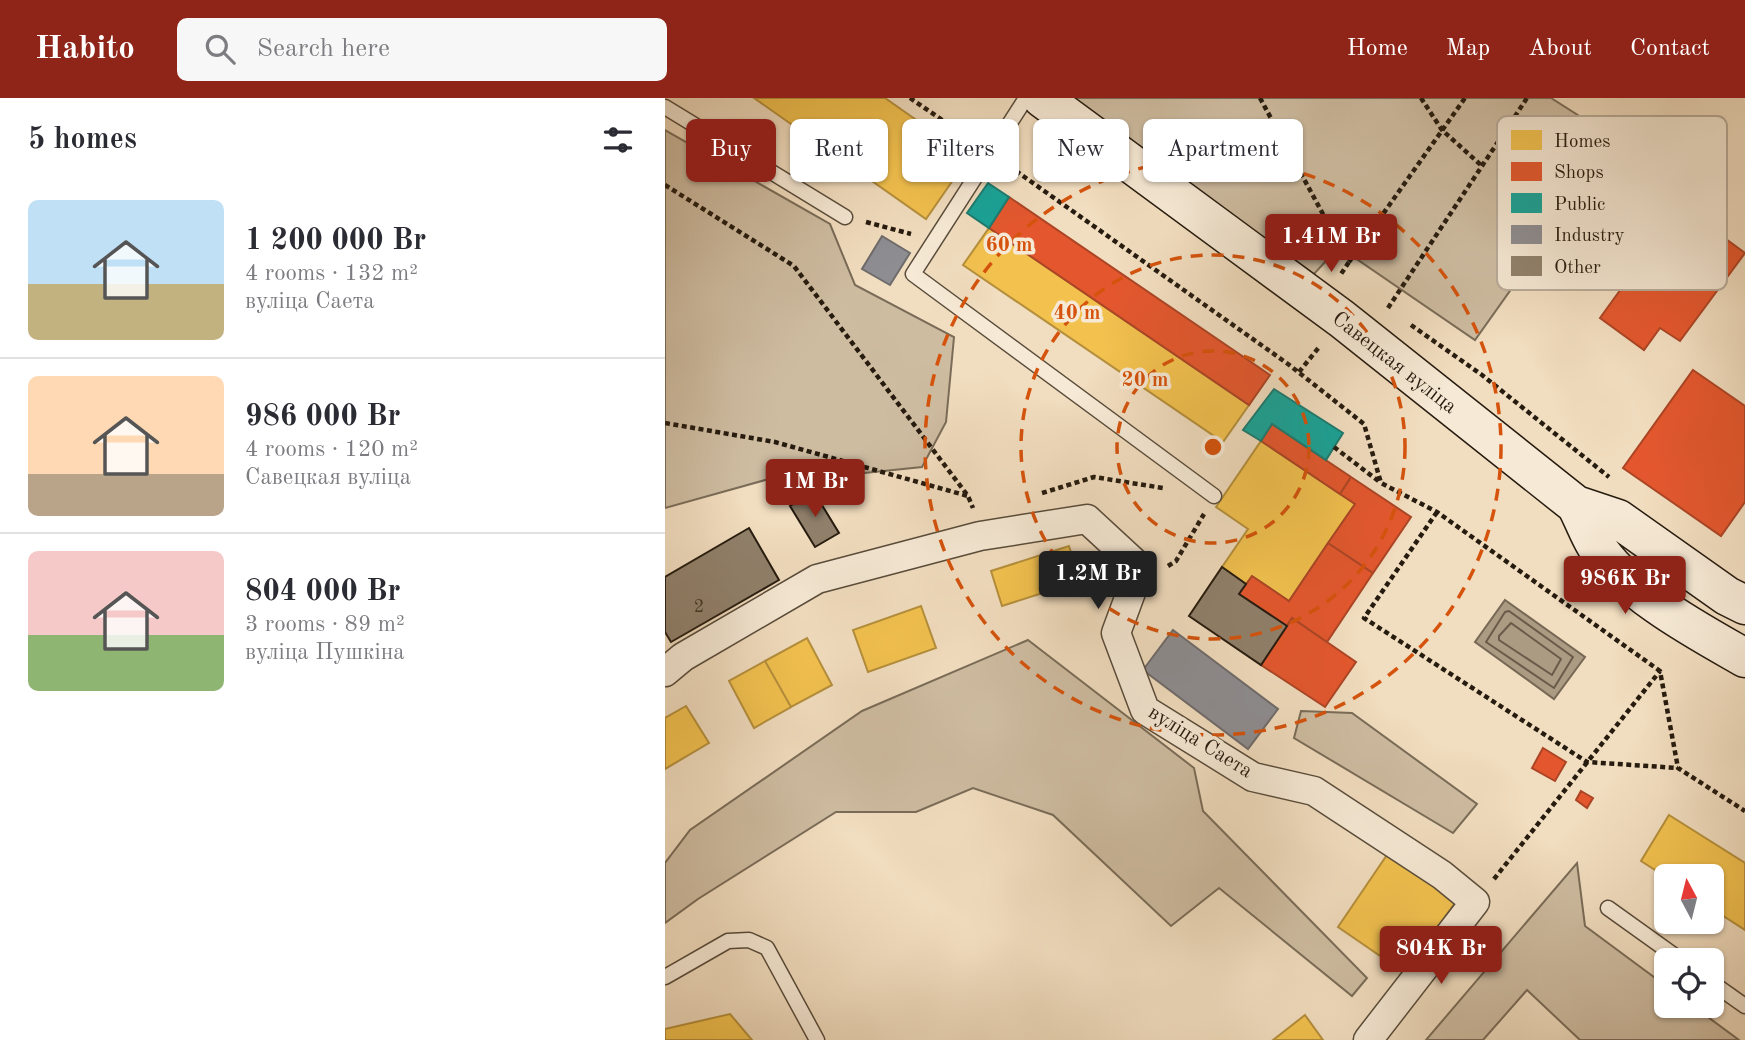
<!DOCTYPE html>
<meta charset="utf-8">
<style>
:root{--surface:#fff;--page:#f7f7f7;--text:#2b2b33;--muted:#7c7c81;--line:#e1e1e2;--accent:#8f2418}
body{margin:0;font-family:"Old Standard TT",serif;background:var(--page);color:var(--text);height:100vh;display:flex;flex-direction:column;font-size:26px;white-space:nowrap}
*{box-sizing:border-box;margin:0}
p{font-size:23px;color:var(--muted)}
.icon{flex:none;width:38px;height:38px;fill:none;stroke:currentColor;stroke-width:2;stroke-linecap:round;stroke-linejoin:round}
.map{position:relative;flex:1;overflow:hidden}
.drawer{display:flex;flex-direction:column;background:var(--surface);width:665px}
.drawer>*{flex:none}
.top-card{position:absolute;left:21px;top:21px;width:665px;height:63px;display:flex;gap:14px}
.needle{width:46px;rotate:353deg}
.buttons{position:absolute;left:989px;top:766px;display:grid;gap:14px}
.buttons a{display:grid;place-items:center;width:70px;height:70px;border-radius:10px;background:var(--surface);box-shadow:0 2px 5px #0004;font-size:35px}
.price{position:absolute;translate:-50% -60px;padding:0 16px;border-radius:7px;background:var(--accent);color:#fff;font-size:23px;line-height:46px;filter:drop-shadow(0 2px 4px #0008)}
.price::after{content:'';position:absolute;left:50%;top:42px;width:21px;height:16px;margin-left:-10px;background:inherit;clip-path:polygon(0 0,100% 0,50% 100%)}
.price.current{background:#222;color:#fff}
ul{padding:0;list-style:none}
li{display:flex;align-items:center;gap:21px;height:175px;padding:0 28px}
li+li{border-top:2px solid var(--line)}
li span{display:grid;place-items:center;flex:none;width:196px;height:140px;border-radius:10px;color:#555}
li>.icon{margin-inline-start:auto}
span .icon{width:84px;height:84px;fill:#fffc;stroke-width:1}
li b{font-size:30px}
h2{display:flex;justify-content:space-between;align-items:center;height:84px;padding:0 28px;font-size:30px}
.pill{padding:0 24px;border-radius:10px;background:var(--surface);box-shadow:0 2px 5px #0004;font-size:24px;line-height:63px}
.pill.current{background:var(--accent);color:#fff}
header{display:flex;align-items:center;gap:42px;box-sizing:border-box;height:98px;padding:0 35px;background:var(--accent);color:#fff}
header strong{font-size:33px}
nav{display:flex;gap:38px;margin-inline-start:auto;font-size:24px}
.search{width:490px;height:63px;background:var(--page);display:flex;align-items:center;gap:18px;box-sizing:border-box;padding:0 24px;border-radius:10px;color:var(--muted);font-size:26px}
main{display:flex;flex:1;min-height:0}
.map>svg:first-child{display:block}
.green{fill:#cebca1;stroke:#7a6c58;stroke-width:2}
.water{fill:#ac9b83;stroke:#766855;stroke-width:2}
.homes{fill:#f2c14e;stroke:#b58f3b;stroke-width:2}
.shops{fill:#e4572e;stroke:#ab4525;stroke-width:2}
.public{fill:#17a398;stroke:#1c7a6f;stroke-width:2}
.industry{fill:#8d8d92;stroke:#6e6b6b;stroke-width:2}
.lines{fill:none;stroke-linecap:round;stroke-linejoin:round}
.shore{stroke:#695b49;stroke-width:2}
.building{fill:#90806b;stroke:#261b0f;stroke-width:2}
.lane-casing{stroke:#594c3b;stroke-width:17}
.street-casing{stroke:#594c3b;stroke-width:31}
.secondary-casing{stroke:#261b0f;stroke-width:41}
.path{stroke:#261b0f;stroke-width:4.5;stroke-dasharray:5 3.5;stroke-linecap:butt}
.lane{stroke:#f6e9d5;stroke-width:14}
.street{stroke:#f6e9d5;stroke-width:28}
.secondary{stroke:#f6e9d5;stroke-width:38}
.ring{fill:none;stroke:#d5530c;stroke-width:3.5;stroke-dasharray:12 9}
.labels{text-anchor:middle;stroke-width:7;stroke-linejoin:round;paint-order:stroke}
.number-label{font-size:18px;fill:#403426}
.street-label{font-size:21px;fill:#261b0f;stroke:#f6e9d5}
.key{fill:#f6e9d5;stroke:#b8ab9a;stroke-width:2}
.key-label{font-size:19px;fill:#261b0f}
.centre{fill:#d5530c;stroke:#f6e9d5;stroke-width:3.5}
.ring-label{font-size:21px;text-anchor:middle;font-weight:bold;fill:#d5530c;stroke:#f6e9d5;stroke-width:7;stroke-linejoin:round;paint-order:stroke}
</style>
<header>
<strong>Habito</strong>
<div class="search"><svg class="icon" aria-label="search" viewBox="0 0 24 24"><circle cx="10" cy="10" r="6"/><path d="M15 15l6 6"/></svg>Search here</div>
<nav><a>Home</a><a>Map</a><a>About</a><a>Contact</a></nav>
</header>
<main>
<section class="drawer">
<h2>5 homes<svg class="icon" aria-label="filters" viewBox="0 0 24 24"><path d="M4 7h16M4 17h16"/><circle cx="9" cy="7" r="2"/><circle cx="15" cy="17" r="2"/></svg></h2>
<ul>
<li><span style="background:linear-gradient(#bfe0f5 60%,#c2b280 0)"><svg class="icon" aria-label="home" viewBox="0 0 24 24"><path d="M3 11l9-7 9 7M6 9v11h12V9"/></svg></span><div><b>1 200 000 Br</b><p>4 rooms · 132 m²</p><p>вуліца Саета</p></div></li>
<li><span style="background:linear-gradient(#ffd9b3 70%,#b9a48a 0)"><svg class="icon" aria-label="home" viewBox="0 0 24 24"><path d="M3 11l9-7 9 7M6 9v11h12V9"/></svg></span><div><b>986 000 Br</b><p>4 rooms · 120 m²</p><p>Савецкая вуліца</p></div></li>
<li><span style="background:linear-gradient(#f6c9c9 60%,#8fb573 0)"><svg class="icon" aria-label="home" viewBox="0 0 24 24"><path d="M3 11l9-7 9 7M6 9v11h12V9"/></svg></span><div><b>804 000 Br</b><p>3 rooms · 89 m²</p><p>вуліца Пушкіна</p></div></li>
</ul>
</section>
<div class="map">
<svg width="1080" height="942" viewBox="0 0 1080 942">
<rect width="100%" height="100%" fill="#f1ddbf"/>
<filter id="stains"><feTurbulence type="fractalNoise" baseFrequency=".00286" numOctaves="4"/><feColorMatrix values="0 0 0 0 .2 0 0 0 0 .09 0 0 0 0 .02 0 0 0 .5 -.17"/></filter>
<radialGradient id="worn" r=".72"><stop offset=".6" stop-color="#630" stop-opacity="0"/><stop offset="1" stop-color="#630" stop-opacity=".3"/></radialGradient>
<path class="green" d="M400,0h486l66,42 -142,200 -136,-93 -25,27z
M0,32l165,94 25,61 99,52 -8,85 -24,45 -77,8 -44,-5 -136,38z
M363,542l166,128 9,43 164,167 -15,18 -133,-108 -48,38 -118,-111 -80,-27 -57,24h-80l-138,87 -33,24v-60l25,-33 172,-119z
M636,613l51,2 125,91 -24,29 -159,-95z
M912,765l8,63 81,60v20h27l46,34h-159l-53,-50 -44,50h-57z"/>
<path class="water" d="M840,502l80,57 -31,42 -79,-57z"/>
<path class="homes" d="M89,0h131l84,59 -43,62z
M324,130l260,177 -26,37 -260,-177z
M596,343l94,63 -66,97 -37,-25 -6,8 -24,-17 26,-38 -32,-22z
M404,448l11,35 -78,25 -11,-35z
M256,508l15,42 -68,24 -15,-42z
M142,540l25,47 -41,22 -26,-46z
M100,563l26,46 -37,21 -25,-47z
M21,608l23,37 -44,26v-51z
M1004,717l76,48v67l-34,-22v-31h-45l-25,-16z
M724,754l68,48 -52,73 -67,-46z
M65,916l22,26h-87v-11z
M640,917l18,25h-50z"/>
<path class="shops" d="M344,99l261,178 -21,30 -260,-177z
M1016,108l64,47 -65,88 -20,-13 -16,22 -44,-32z
M1028,272l52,36v96l-24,34 -98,-68z
M607,326l79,53 -11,17 -79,-53z
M686,379l60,40 -38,56 -45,-30 27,-39 -15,-10z
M663,445l45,30 -46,69 -35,-24 -5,8 -48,-32 13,-18 37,25z
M627,520l64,44 -31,45 -64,-42z
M878,650l23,14 -11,19 -23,-13z
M916,693l12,7 -6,10 -11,-8z"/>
<path class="public" d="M323,85l21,14 -20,31 -22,-15z
M609,291l69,44 -17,27 -54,-36 -11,17 -18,-11z"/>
<path class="industry" d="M217,138l28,17 -20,32 -28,-16z
M508,532l105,79 -30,40 -105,-79z"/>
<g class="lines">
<path class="shore" d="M844,513l64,46 -19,31 -68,-46 19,-30z
M846,525l50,36 -9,16 -53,-35v-4z"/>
</g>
<path class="building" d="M149,394l25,41 -24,14 -25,-41z
M84,430l30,52 -108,62 -6,-10v-55z
M557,469l24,17 -7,10 48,32 -26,39 -72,-49z"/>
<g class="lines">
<g class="lane-casing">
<path id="lane" d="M361,0l-113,176 301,222
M0,9l180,110
M943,810l74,53
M0,879l63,-36 21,-1 18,8 50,92
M1046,884l34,24"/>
</g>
<g class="street-casing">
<path id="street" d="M0,574l18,-15 134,-78 163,-43 107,-17 53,49 -24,65 29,77 108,67 61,14 128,84 33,27 -107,138"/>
</g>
<g class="secondary-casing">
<path id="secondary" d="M377,0l300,221 234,186 42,14 109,77 18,9
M911,407c7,13 12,27 19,39 31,49 101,86 150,114"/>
</g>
<path class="path" d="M245,0l63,43
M595,0l89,164 -8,12
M756,0l21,32 40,36
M344,68l279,198 76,60 17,59 56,29 223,159 18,97 67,43
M0,87l129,81 174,230 5,12
M201,124l45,12
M684,164l116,-164
M723,210l139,-210
M746,227l71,50 127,102
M634,274l21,-26
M0,325l110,19 193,54
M669,349l47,36
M377,395l52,-16 69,11
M772,414l-73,106 223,144 91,6
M503,468l8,-5 28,-47
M829,781l166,-208"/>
<use href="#lane" class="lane"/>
<use href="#street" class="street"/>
<use href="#secondary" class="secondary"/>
</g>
<g class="ring">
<circle cx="548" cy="349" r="96"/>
<circle cx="548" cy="349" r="192"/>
<circle cx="548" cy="349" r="288"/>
</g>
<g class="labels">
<g class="number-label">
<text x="34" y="514">2</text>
</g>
<g class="street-label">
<text transform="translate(730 264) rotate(38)" y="7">Савецкая вуліца</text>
<text transform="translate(536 643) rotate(32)" y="7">вуліца Саета</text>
</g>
</g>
<rect x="832" y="18" width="230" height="174" rx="10" class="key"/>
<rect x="846" y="32" width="31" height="20" fill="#f2c14e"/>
<rect x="846" y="64" width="31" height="19" fill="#e4572e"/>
<rect x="846" y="95" width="31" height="20" fill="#17a398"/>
<rect x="846" y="127" width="31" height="19" fill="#8d8d92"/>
<rect x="846" y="158" width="31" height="20" fill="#90806b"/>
<g class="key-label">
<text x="889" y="49">Homes</text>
<text x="889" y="80">Shops</text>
<text x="889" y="112">Public</text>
<text x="889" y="143">Industry</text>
<text x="889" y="175">Other</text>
</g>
<circle cx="548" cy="349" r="10" class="centre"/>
<g class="ring-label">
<text x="344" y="153">60 m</text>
<text x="412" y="221">40 m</text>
<text x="480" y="288">20 m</text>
</g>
<rect width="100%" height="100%" filter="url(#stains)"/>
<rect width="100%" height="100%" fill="url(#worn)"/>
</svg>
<div class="buttons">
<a><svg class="needle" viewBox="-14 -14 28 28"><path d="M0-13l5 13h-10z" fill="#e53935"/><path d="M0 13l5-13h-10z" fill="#7c7c81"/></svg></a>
<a><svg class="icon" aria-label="locate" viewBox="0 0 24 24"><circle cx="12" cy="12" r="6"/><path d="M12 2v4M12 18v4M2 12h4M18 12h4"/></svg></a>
</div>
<b class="price" style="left:666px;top:176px">1.41M Br</b>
<b class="price" style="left:150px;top:421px">1M Br</b>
<b class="price current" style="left:433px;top:513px">1.2M Br</b>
<b class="price" style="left:960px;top:518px">986K Br</b>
<b class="price" style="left:776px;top:888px">804K Br</b>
<div class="top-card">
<a class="pill current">Buy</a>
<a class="pill">Rent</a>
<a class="pill">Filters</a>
<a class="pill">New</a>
<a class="pill">Apartment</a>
</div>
</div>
</main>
